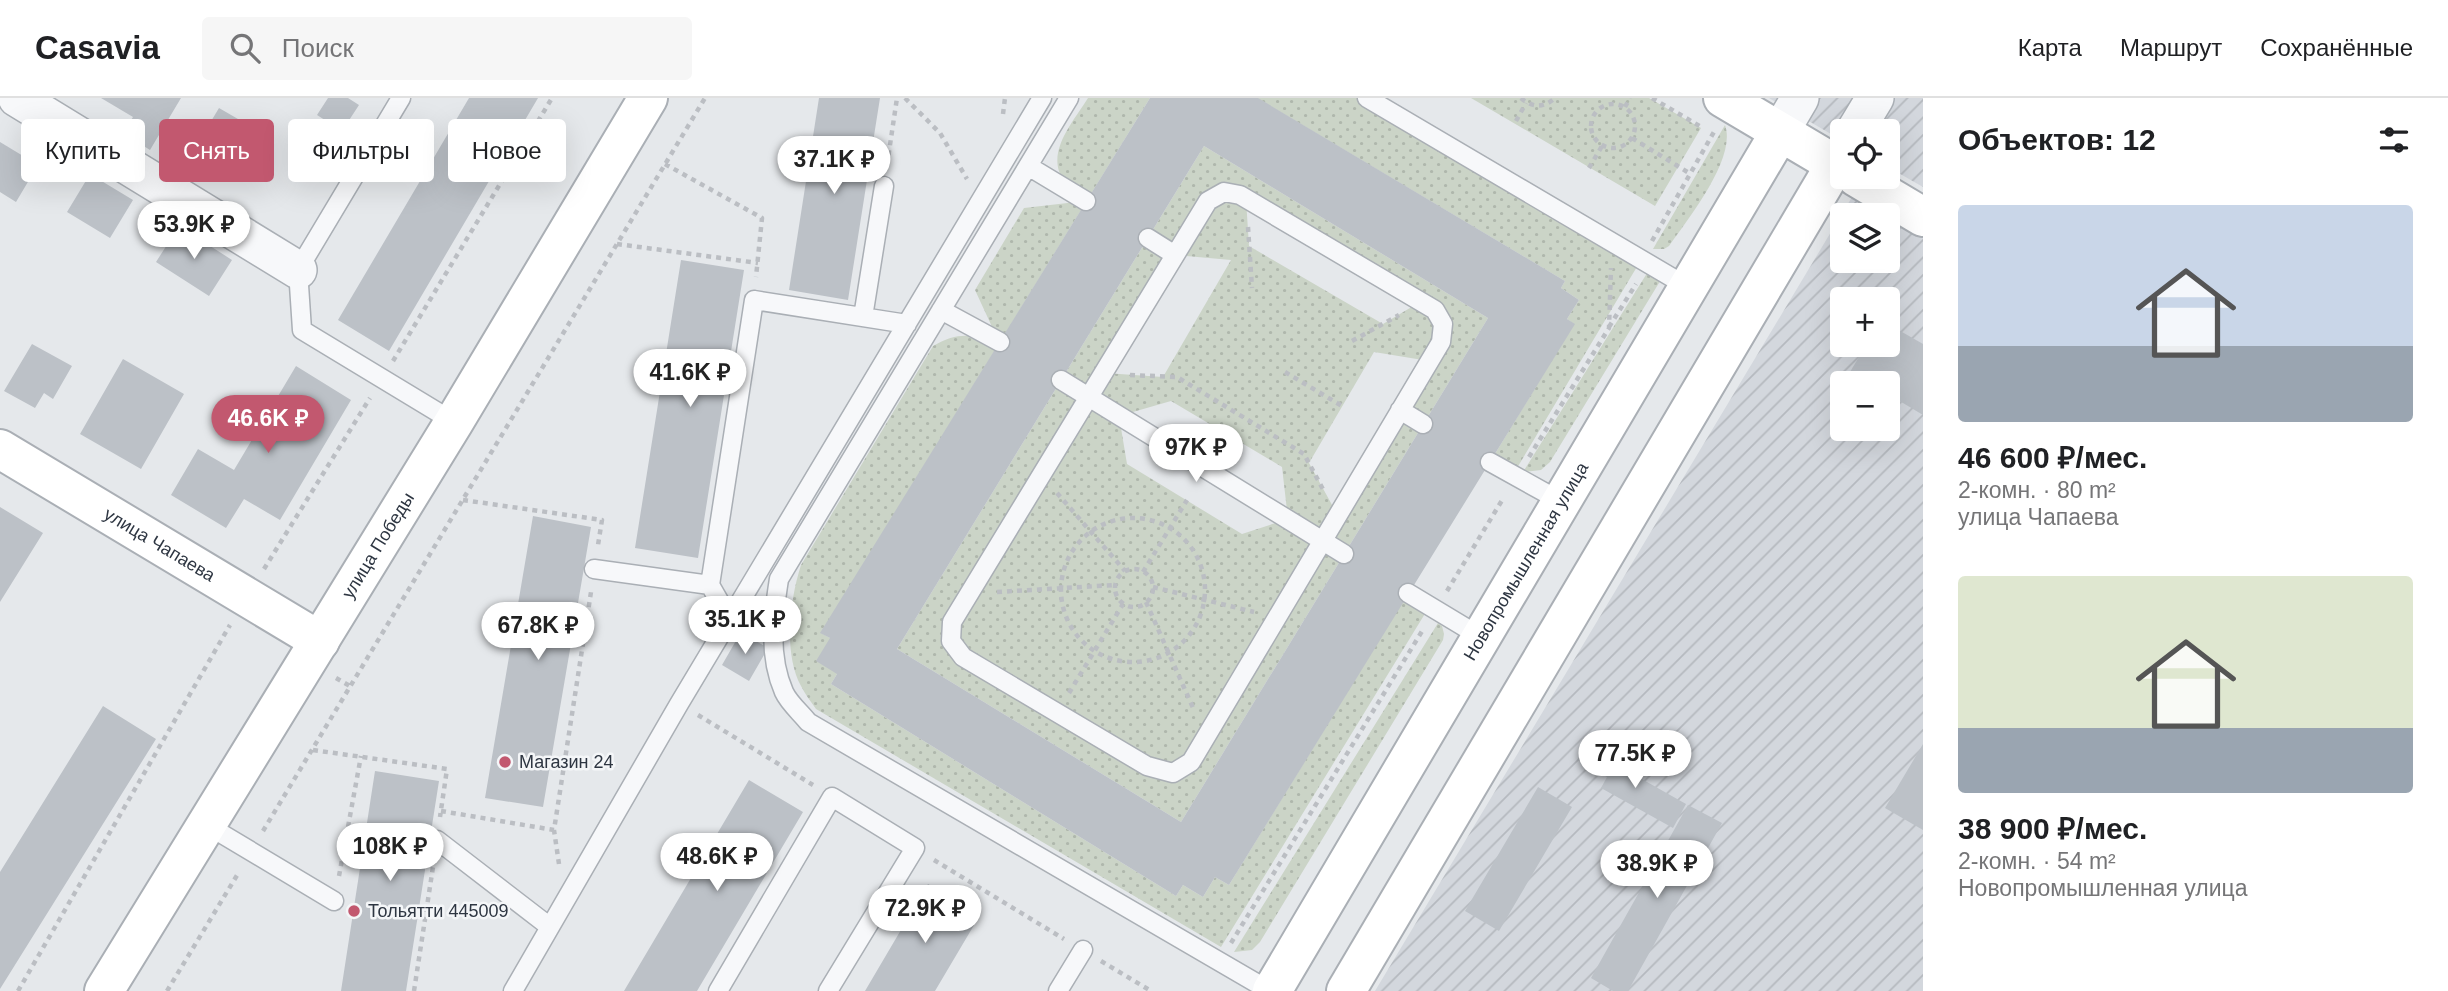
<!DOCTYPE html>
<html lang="ru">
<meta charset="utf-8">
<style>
:root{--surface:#fff;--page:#f6f6f6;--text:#202124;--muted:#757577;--line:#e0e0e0;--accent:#c2586f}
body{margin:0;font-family:Helvetica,sans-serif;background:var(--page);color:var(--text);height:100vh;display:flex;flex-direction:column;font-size:26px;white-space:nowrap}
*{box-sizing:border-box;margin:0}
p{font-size:23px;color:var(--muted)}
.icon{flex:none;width:38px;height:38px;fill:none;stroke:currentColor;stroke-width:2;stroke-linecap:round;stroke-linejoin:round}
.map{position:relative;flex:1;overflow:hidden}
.panel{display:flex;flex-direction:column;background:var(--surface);width:525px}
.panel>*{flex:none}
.guide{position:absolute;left:21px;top:21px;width:665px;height:63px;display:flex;gap:14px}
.fabs{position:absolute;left:1830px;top:21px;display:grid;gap:14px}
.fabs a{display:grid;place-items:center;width:70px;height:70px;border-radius:7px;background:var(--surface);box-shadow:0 7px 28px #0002;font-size:35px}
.price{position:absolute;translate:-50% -60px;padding:0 16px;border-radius:24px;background:#fff;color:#222;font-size:23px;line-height:46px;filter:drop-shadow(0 2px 4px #0008)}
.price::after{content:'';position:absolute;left:50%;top:42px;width:21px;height:16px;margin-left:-10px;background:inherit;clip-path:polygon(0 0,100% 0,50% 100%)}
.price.selected{background:var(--accent);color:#fff}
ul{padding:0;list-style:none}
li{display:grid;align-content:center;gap:14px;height:371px;padding:0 35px}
li span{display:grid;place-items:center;height:217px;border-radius:7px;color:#555}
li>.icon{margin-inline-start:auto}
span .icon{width:126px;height:126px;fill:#fffc;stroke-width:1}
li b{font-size:30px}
h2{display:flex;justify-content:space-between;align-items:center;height:84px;padding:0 35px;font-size:30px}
.chip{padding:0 24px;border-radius:7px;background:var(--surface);box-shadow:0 7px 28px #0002;font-size:24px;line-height:63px}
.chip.selected{background:var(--accent);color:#fff}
header{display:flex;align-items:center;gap:42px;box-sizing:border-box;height:98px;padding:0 35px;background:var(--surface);border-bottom:2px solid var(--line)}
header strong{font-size:33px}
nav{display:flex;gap:38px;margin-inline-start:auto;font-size:24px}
.search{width:490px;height:63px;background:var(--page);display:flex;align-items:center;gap:18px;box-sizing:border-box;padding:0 24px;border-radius:7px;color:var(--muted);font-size:26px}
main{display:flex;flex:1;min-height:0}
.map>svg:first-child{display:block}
.industrial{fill:url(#industrial-furrows);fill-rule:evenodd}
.grass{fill:url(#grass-dots);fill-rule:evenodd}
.building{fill:#bcc1c7;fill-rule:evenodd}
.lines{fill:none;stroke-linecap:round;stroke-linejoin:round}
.lane-casing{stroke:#aaafb5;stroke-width:21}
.street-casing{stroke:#aaafb5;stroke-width:40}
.secondary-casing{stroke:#aaafb5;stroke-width:42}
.path{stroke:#bbbec3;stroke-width:4.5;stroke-dasharray:5 5;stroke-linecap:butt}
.lane{stroke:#f7f8fa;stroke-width:18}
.street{stroke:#f7f8fa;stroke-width:37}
.secondary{stroke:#fff;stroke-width:38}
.poi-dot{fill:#c2586f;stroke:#f4f6f8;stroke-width:2.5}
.labels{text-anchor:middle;stroke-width:5;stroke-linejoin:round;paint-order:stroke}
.street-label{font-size:18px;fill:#2e3642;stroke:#f4f6f8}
.poi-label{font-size:18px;fill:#2e3642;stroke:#f4f6f8;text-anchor:start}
</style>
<header>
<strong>Casavia</strong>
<div class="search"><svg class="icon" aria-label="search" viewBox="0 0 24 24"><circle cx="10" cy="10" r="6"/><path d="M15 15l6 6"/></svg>Поиск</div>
<nav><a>Карта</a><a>Маршрут</a><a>Сохранённые</a></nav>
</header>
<main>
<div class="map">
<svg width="1923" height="893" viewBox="0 0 1923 893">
<defs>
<pattern id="industrial-furrows" width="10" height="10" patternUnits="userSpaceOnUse" patternTransform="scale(1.75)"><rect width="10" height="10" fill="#d3d7dd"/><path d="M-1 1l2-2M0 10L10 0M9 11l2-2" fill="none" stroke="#b5b9bf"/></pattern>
<pattern id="grass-dots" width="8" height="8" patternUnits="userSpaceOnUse" patternTransform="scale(1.75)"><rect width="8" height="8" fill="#cbd4c7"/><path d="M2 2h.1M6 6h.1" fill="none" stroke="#afb7ac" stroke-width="1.8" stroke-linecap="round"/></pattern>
</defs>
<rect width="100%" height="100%" fill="#e5e8eb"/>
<path class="industrial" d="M1769,0h154v89l-35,-20v-36h-45v10z
M1855,94l68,41v758h-548zM1843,117h45v46h-45zM1843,201h45v46h-45zM1843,285h45v46h-45z"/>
<path class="grass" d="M1088,0h62l-329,535 9,5 7,36 -6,10 345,212 7,-11 20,12 12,-20 14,8 179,-292 18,19 -205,335 -405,-238c-5,-7 -11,-15 -15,-23 -18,-33 -11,-87 0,-121l132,-219c26,-15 38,-11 66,-4l-24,-52 49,-82 61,-7c-6,-6 -14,-12 -20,-19 -22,-28 9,-61 23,-84z
M1257,0h110l274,162 -124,208 -27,-6 84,-138 -7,-5 12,-19 -18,-12 4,-7z
M1471,0h178l52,30 -46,78z
M1725,27c12,33 -37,94 -56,121l-5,3h-11z
M1204,48l284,172 -307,504 -284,-173zM1246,101l174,103 -37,22 -134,-78zM1175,157l56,5 -68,117 -58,-4zM1374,254l55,9 -92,153 -28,-51zM1171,303l111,66 6,52 -46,15 -115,-70 -8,-48z
M1649,172l13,8 -112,184 -9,8 -18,2z
M1438,525l4,3 2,8 -1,6 -183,302 -8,8 -18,2z"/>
<path class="building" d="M101,0h80l-31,52 -27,-17 10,-16z
M328,0h20l11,7 -17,26 -25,-16z
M469,0h69l-149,253 -51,-31z
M819,0h61l-32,202 -59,-10z
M1150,0h108l307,183 -4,7 18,12 -12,19 8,5 -346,561 -14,-8 -12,20 -20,-12 -7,11 -345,-212 6,-10 -21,-13 14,-23 -10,-5zM1204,48l284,172 -307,504 -284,-173z
M219,10l19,11 -5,10 19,12 -21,35 -39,-23z
M0,44l38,23 -22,37 -16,-10z
M90,76l43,26 -23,38 -43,-26z
M179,128l53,34 -23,36 -53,-34z
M681,162l63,10 -46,288 -63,-10z
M1888,226l35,20v71l-35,-21v-11h-18l-20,-11 16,-27h22z
M32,246l40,22 -19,33 -9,-6 -9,15 -31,-17z
M123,261l61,35 -43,75 -61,-35z
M296,268l55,34 -71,120 -36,-21 -18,29 -55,-33 27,-46 36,21z
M0,409l43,26 -43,69z
M533,418l58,11 -48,280 -58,-9z
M741,534l27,16 -19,33 -27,-16z
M103,608l53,33 -156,250v-117z
M1923,646v86l-38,-22z
M1585,649l101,57 -13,24 -72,-40 6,-11 -29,-17z
M375,673l64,10 -33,210h-65z
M749,682l54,32 -106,179h-73z
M1538,689l34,20 -73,124 -34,-20z
M1688,707l34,18 -94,168h-15l-22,-13z
M928,786l52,31 -45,76h-70z"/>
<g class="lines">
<g class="lane-casing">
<path id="lane" d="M401,0l-103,172 4,60 152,92
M1069,0l-290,481c-6,38 -11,76 5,113 5,11 17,21 24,30l462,269
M1367,0l321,189
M1028,68l58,35
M1224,94l16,3 195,115 8,14 -2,18 -250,420 -18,11 -26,-7 -184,-109 -12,-16 1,-19 256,-421z
M1148,140l27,17
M941,212l59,32
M863,219l21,-131
M1061,282l283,174
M1400,312l23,14
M1490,364l72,40
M594,471l116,16
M1408,495l73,44
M730,522l-20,-35 44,-285 153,24
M207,727l127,76
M437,742l113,87
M513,893l166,-287 363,-606
M718,893l114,-194 83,51 -87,143
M1058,893l25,-41"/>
</g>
<g class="street-casing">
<path id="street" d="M17,0l281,172
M1855,33l20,-33
M1780,34l20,-34"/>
</g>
<g class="secondary-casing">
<g id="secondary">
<path d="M1723,0l120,71"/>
<path d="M1856,79l67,40"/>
<path id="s1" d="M0,351l320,192"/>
<path id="s2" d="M104,893l350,-569 194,-324"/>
<path id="s3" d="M1272,893l508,-859"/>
<path d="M1346,893l489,-826"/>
</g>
</g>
<path class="path" d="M905,0l35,35 27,46
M1521,0c11,10 23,10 34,0
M1652,0l51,30
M1591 28a22 22 0 1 1 44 0a22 22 0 1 1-44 0Z
M1625,9l5,-9
M1003,16l2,-16
M1516,23l10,-18
M1632,40l57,35
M665,66l97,54 -6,59
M887,67l10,-67
M1589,70l13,-22
M1248,129l4,61
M1652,143l63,-111
M617,146l141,19
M1609,229l27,-43
M1352,243l47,-26
M393,263l159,-263
M1285,274l57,34
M1130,277l47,2 127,77 21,39
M1529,359l80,-129 2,-60
M1057,395l68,78
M463,402l139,20 -4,25
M1061 492a72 72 0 1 1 144 0a72 72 0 1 1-144 0Z
M264,471l106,-171
M1115 490a19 19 0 1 1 38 0a19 19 0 1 1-38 0Z
M1143,474l44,-72
M1153,489l101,25
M1447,493l57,-94
M997,494l118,-7
M1146,504l48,108
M336,580l14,8
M1069,595l54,-89
M698,617l115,70
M313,652l134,19 -7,48
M441,713l113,19
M263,733l442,-733
M934,762l130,79
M559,766l-5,-34 37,-238
M339,778l22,-120
M1231,845l193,-315
M1101,863l50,30
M18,893l212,-366
M167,893l72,-119
M414,893l19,-124"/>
<use href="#lane" class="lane"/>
<use href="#street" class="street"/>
<use href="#secondary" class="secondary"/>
</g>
<g class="poi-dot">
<circle cx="505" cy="664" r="7"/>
<circle cx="354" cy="813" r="7"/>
</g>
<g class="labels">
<g class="street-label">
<text dy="6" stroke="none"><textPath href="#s1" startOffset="186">улица Чапаева</textPath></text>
<text dy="6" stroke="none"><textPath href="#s2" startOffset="523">улица Победы</textPath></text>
<text dy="6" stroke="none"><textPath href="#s3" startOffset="499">Новопромышленная улица</textPath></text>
</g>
<g class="poi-label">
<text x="519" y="670">Магазин 24</text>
<text x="368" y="819">Тольятти 445009</text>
</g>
</g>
</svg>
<div class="fabs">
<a><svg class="icon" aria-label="locate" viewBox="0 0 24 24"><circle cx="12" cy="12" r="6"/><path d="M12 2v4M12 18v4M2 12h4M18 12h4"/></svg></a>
<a><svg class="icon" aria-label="layers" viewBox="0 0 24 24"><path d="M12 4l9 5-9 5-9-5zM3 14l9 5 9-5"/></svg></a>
<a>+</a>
<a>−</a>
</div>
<b class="price" style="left:834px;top:98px">37.1K ₽</b>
<b class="price" style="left:194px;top:163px">53.9K ₽</b>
<b class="price" style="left:690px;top:311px">41.6K ₽</b>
<b class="price selected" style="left:268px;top:357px">46.6K ₽</b>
<b class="price" style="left:1196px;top:386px">97K ₽</b>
<b class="price" style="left:745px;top:558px">35.1K ₽</b>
<b class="price" style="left:538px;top:564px">67.8K ₽</b>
<b class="price" style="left:1635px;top:692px">77.5K ₽</b>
<b class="price" style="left:390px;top:785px">108K ₽</b>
<b class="price" style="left:717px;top:795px">48.6K ₽</b>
<b class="price" style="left:1657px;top:802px">38.9K ₽</b>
<b class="price" style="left:925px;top:847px">72.9K ₽</b>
<div class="guide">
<a class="chip">Купить</a>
<a class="chip selected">Снять</a>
<a class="chip">Фильтры</a>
<a class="chip">Новое</a>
</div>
</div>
<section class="panel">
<h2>Объектов: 12<svg class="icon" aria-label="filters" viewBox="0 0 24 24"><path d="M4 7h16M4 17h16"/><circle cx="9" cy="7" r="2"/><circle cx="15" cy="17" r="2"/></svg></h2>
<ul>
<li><span style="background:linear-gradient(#c9d6e8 65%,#9aa5b1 0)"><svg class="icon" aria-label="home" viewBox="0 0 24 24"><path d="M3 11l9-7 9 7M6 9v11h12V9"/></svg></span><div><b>46 600 ₽/мес.</b><p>2-комн. · 80 m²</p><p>улица Чапаева</p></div></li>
<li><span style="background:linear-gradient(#dfe7d0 70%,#9aa5b1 0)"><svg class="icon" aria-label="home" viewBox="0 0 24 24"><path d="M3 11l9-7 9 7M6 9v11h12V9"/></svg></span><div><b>38 900 ₽/мес.</b><p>2-комн. · 54 m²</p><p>Новопромышленная улица</p></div></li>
</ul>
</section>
</main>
